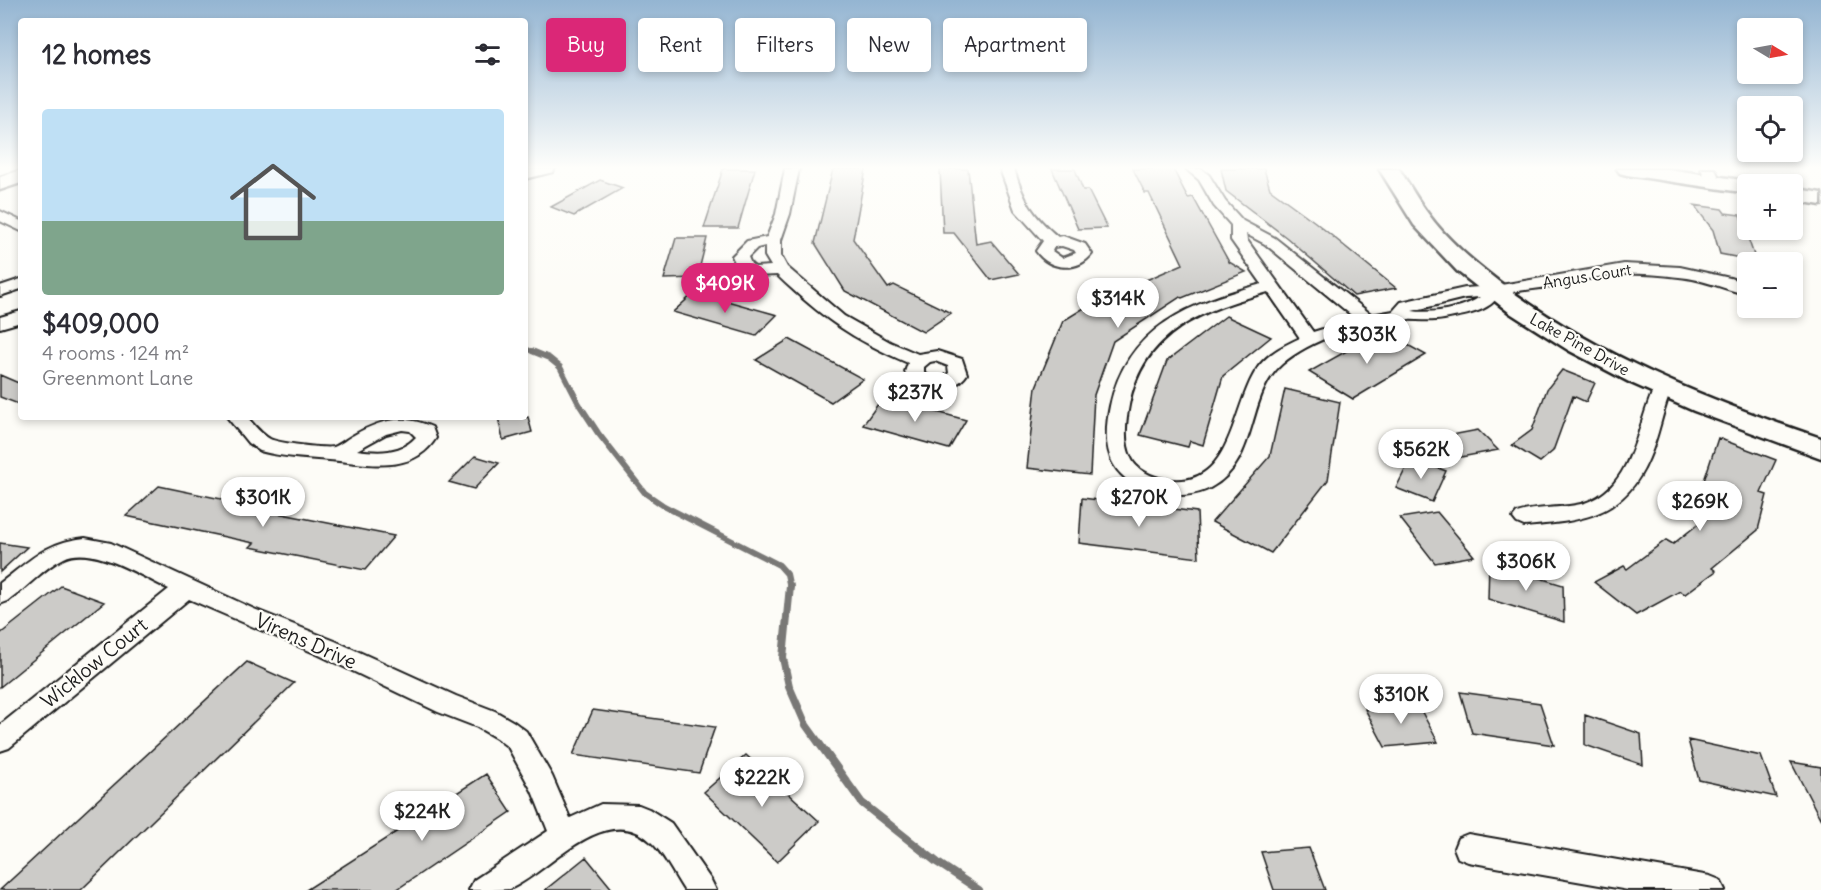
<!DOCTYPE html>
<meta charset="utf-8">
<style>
:root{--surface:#fff;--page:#f2f2f3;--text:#2b2b33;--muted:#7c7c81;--line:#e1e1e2;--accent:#db2777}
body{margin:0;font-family:Delius,sans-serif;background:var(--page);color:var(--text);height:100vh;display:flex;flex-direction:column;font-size:22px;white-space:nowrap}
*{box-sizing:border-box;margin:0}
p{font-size:20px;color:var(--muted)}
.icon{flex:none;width:33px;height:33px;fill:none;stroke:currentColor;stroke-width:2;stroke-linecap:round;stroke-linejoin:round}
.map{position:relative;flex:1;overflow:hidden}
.panel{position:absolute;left:18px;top:18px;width:510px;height:402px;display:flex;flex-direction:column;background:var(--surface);border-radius:6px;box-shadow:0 3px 9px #0003}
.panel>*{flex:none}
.hud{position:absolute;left:546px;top:18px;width:570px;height:54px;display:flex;gap:12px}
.needle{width:39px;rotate:100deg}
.tools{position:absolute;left:1737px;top:18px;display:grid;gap:12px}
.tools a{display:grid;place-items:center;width:66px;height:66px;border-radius:6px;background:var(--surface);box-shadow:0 3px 9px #0003;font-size:30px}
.price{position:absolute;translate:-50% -51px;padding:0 14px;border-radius:21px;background:#fff;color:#222;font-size:20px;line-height:39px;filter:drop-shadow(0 2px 3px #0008)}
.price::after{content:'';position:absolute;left:50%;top:36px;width:18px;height:14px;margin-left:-9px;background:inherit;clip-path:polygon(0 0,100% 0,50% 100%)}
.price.current{background:var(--accent);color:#fff}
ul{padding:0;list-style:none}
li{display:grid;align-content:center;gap:12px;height:318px;padding:0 24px}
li+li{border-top:2px solid var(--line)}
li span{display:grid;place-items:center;height:186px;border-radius:6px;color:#555}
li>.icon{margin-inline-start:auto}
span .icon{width:108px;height:108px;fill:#fffc;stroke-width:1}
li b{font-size:26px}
h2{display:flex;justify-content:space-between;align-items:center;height:72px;padding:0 24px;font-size:26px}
.tag{padding:0 21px;border-radius:6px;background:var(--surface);box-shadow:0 3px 9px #0003;font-size:21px;line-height:54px}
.tag.current{background:var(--accent);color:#fff}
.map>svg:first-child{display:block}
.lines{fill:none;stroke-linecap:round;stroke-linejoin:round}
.stream-far2{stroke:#797876;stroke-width:4.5}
.stream-far1{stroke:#797876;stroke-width:6}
.stream{stroke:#797876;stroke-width:8}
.building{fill:#cccbc8;stroke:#1c1c1c;stroke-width:1.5}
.street-casing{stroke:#1c1c1c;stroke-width:4}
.secondary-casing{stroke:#1c1c1c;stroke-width:5}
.street{fill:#fdfcf7;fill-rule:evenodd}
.secondary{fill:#fdfcf7;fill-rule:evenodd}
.labels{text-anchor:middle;stroke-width:4.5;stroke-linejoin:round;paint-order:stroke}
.street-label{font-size:16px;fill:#1c1c1c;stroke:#fdfcf7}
.near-street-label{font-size:20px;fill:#1c1c1c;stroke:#fdfcf7}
</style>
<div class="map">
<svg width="1821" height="890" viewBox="0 0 1821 890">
<rect width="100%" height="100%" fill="#fdfcf7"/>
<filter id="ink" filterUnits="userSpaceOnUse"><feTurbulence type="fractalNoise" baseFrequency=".0167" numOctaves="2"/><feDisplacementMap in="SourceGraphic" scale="12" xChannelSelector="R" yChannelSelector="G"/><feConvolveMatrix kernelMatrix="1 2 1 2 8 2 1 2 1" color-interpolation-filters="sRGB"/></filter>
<g filter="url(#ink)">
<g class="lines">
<path class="stream-far2" d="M525,348l11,5"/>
<path class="stream-far1" d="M532,351l17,7 11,9 19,37 19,29 47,60 19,13 115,59 8,9 3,14"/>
<path class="stream" d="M790,586l-7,72 6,28 17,39 56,78 76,60 41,27"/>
</g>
<path class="building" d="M723,169h32l-17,59h-34z
M833,169h33l-13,70 35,49 6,-3 57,28 -28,19 -78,-41 -30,-48z
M940,169h28l8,75 15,-3 28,33 -28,6 -37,-47h-11z
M1052,169h23l8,21h5l19,38 -29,1z
M1133,169h40l15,29 5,-1 36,65 17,10 -64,26 -2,-1 -67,44 -19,54 -4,80 -63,-7 9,-81 27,-66 66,-41 8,4 46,-20 -34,-71h-4z
M1221,169h43l6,20 45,33 81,66 -42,8 -67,-58 -61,-47z
M600,180l23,8 -49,28 -23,-9z
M1694,205l28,4 3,4 15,2 16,46 -36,-7 -7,-24z
M676,238h31l-10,40 -33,1z
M695,292l82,23 -21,21 -83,-24z
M1226,316l45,21 -48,39 -20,69 -13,-4 -2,6 -48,-12 27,-74z
M1382,331l44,24 -73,44 -44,-27z
M789,339l74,40 -32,23 -75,-42z
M1562,370l33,13 -9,19 -13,-6 -20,55 -13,11 -28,-17 20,-15 15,-41z
M0,375l21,9v21l-21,-8z
M1285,389l55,13 -12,78 -57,73 -59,-31 58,-66z
M883,397l83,23 -17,29 -86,-24z
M498,417h30l4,15 -29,8z
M1478,430l20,20 -42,8 -20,-20z
M1718,438l58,22 -15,33 6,2 -9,35 -46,38 4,3 -31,23 -5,-3 -44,24 -42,-33 30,-16 3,3 39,-29 7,4 44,-35 -20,-7z
M475,456l24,7 -25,26 -25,-7z
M1411,458l35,13 -14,31 -36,-14z
M159,486l105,22 -2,2 132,26 -29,34 -115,-23 4,-4 -128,-27z
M1082,498l115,14 2,46 -120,-15z
M1437,512l37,44 -39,7 -35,-45z
M0,543l27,4 -27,25z
M1489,563l74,22 1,37 -76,-23z
M61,586l43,16 -104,85v-53z
M247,662l47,21 -213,207h-81z
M1460,692l80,11 14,42 -82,-12z
M1417,703l21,39 -53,5 -20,-38z
M593,710l122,17 -16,46 -126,-18z
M1585,715l56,19 2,31 -58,-20z
M1688,740l73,16 15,41 -77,-17z
M746,755l73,66 -42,41 -73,-70z
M1791,762l30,5v53z
M486,774l25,38 -115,78h-90z
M1309,848l16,42h-51l-13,-38z
M586,857l27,33h-68z"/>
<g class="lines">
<g class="street-casing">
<path id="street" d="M532,169h23l-2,3 -28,7v-8z
M785,169h14l-9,45 -9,26v16l6,11 57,49 46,26 28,12 19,-3 25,8 5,15c-15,22 -48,19 -62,-2l3,-9c-56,-24 -87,-46 -131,-88l-22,1 -16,-5 -7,-15 15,-15 20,-4 9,-23zM765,246v10l6,10 -16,1 -4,-3 -3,-7 9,-9zM935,361l13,5 1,7c-9,7 -16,6 -25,0v-6l6,-5z
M1000,169h14c10,32 18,46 44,68l5,-1 22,8 7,10c-15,19 -43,16 -56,-3l7,-10 -28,-31zM1062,246l12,4 2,3 -14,5 -10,-7 2,-4z
M1186,169h15l8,6 16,26 18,20 32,17 97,77 21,-4 8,-9 64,-14 30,-2 129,-22 56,3 50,11 18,6v11c-24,-6 -45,-16 -69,-18 -17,-2 -38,-4 -56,-3 -23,1 -47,8 -70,12 -16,3 -34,4 -50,8 -6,2 -9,9 -15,12 -12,8 -30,10 -44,13 -16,3 -29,0 -45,1 -35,2 -90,20 -117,44 -37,32 -22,98 -72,124 -29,15 -79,6 -96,-23 -10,-18 -8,-40 -4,-59 17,-80 81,-103 152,-122l-31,-44v-15l-17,-19 -15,-26zM1246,234l19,10 91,75 -43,13 -66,-92zM1268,292l32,46c-15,7 -31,15 -41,28 -29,40 -25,126 -95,113 -12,-2 -28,-9 -33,-21 -8,-16 -5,-37 -2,-53 14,-74 74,-95 139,-113zM1480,297c-18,12 -47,17 -68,14l53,-13z
M1701,169h14l6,13 -2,3h-10z
M0,211l21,10v10l-21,-10z
M21,279v10l-21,7v-10z
M21,311v11l-21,6v-11z
M1663,382l6,2 3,4c-10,23 -13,48 -23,70 -25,60 -68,63 -125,68l-7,-3 -4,-5 4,-5c20,-7 43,-4 64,-9 51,-13 55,-75 73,-116l3,-4z
M227,417h20c7,8 14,17 23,22 8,4 55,10 64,8 6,-2 14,-9 20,-12 26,-15 50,-21 78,-8l4,11c-24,38 -71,25 -107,22 -23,-2 -47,-3 -69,-9l-12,-8zM402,430l8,1 6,6c-16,17 -37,16 -59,13l29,-16z
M85,538l26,5 143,66 81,32 121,55 39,15 19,11 12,9 26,45 18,42 31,-14 38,1 10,4 22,14 40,57 5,10h-32c-10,-15 -20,-37 -34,-49 -45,-41 -101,31 -140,48 -10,1 -29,1 -41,1l5,-10 74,-49 -16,-40 -24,-44 -12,-9 -19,-11 -39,-15 -119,-57 -130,-56 -180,149 -9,3v-26l169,-136c-27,-12 -76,-45 -105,-31 -21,10 -37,30 -56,43l-8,3v-21c30,-22 45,-41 85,-45z
M1468,834l242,42 10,4 5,10h-97l-160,-28 -10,-4 -4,-10 4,-10z"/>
</g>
<g class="secondary-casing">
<path id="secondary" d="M1379,169h20c10,15 19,32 30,46 18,25 45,47 69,66 96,74 209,119 323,157v20l-127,-47 -63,-28 -63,-33 -58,-37 -53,-42 -43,-46z
M1617,169h51l80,12 8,3h-8v9l-121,-18 -7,-2z
M21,170v13l-21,7v-13z
M1792,188l29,5v12l-29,-5z"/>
</g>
<use href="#street" class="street"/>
<use href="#secondary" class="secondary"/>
</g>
</g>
<linearGradient id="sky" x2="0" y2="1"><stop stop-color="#94b5d2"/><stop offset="0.57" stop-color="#fefefb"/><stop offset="1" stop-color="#fefefb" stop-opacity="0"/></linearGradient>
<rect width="1821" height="294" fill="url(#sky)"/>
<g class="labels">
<g class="street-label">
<text transform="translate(1587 276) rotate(-9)" y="6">Angus Court</text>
<text transform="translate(1580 344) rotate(29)" y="6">Lake Pine Drive</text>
</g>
<g class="near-street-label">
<text transform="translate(306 641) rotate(24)" y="7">Virens Drive</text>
<text transform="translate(94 663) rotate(-39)" y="7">Wicklow Court</text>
</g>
</g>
</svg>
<div class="tools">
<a><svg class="needle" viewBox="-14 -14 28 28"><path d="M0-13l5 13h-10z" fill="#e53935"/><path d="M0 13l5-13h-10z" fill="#7c7c81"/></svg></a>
<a><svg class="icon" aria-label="locate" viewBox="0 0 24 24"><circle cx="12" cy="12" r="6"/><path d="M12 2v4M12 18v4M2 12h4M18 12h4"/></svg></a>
<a>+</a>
<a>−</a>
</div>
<b class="price current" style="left:725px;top:314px">$409K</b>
<b class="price" style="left:1118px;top:329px">$314K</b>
<b class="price" style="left:1367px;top:365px">$303K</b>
<b class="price" style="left:915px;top:423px">$237K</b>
<b class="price" style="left:1421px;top:480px">$562K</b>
<b class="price" style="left:263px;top:528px">$301K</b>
<b class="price" style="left:1139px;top:528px">$270K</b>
<b class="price" style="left:1700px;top:532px">$269K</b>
<b class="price" style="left:1526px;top:592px">$306K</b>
<b class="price" style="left:1401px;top:725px">$310K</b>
<b class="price" style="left:762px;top:808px">$222K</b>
<b class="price" style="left:422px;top:842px">$224K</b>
<div class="hud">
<a class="tag current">Buy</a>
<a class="tag">Rent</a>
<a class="tag">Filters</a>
<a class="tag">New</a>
<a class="tag">Apartment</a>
</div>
<section class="panel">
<h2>12 homes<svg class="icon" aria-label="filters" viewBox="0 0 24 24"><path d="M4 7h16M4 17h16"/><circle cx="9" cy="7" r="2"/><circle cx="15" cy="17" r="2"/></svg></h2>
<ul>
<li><span style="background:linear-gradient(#bfe0f5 60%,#7fa58c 0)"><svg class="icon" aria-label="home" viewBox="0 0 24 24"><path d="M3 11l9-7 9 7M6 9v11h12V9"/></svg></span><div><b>$409,000</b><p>4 rooms · 124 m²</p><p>Greenmont Lane</p></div></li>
</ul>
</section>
</div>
